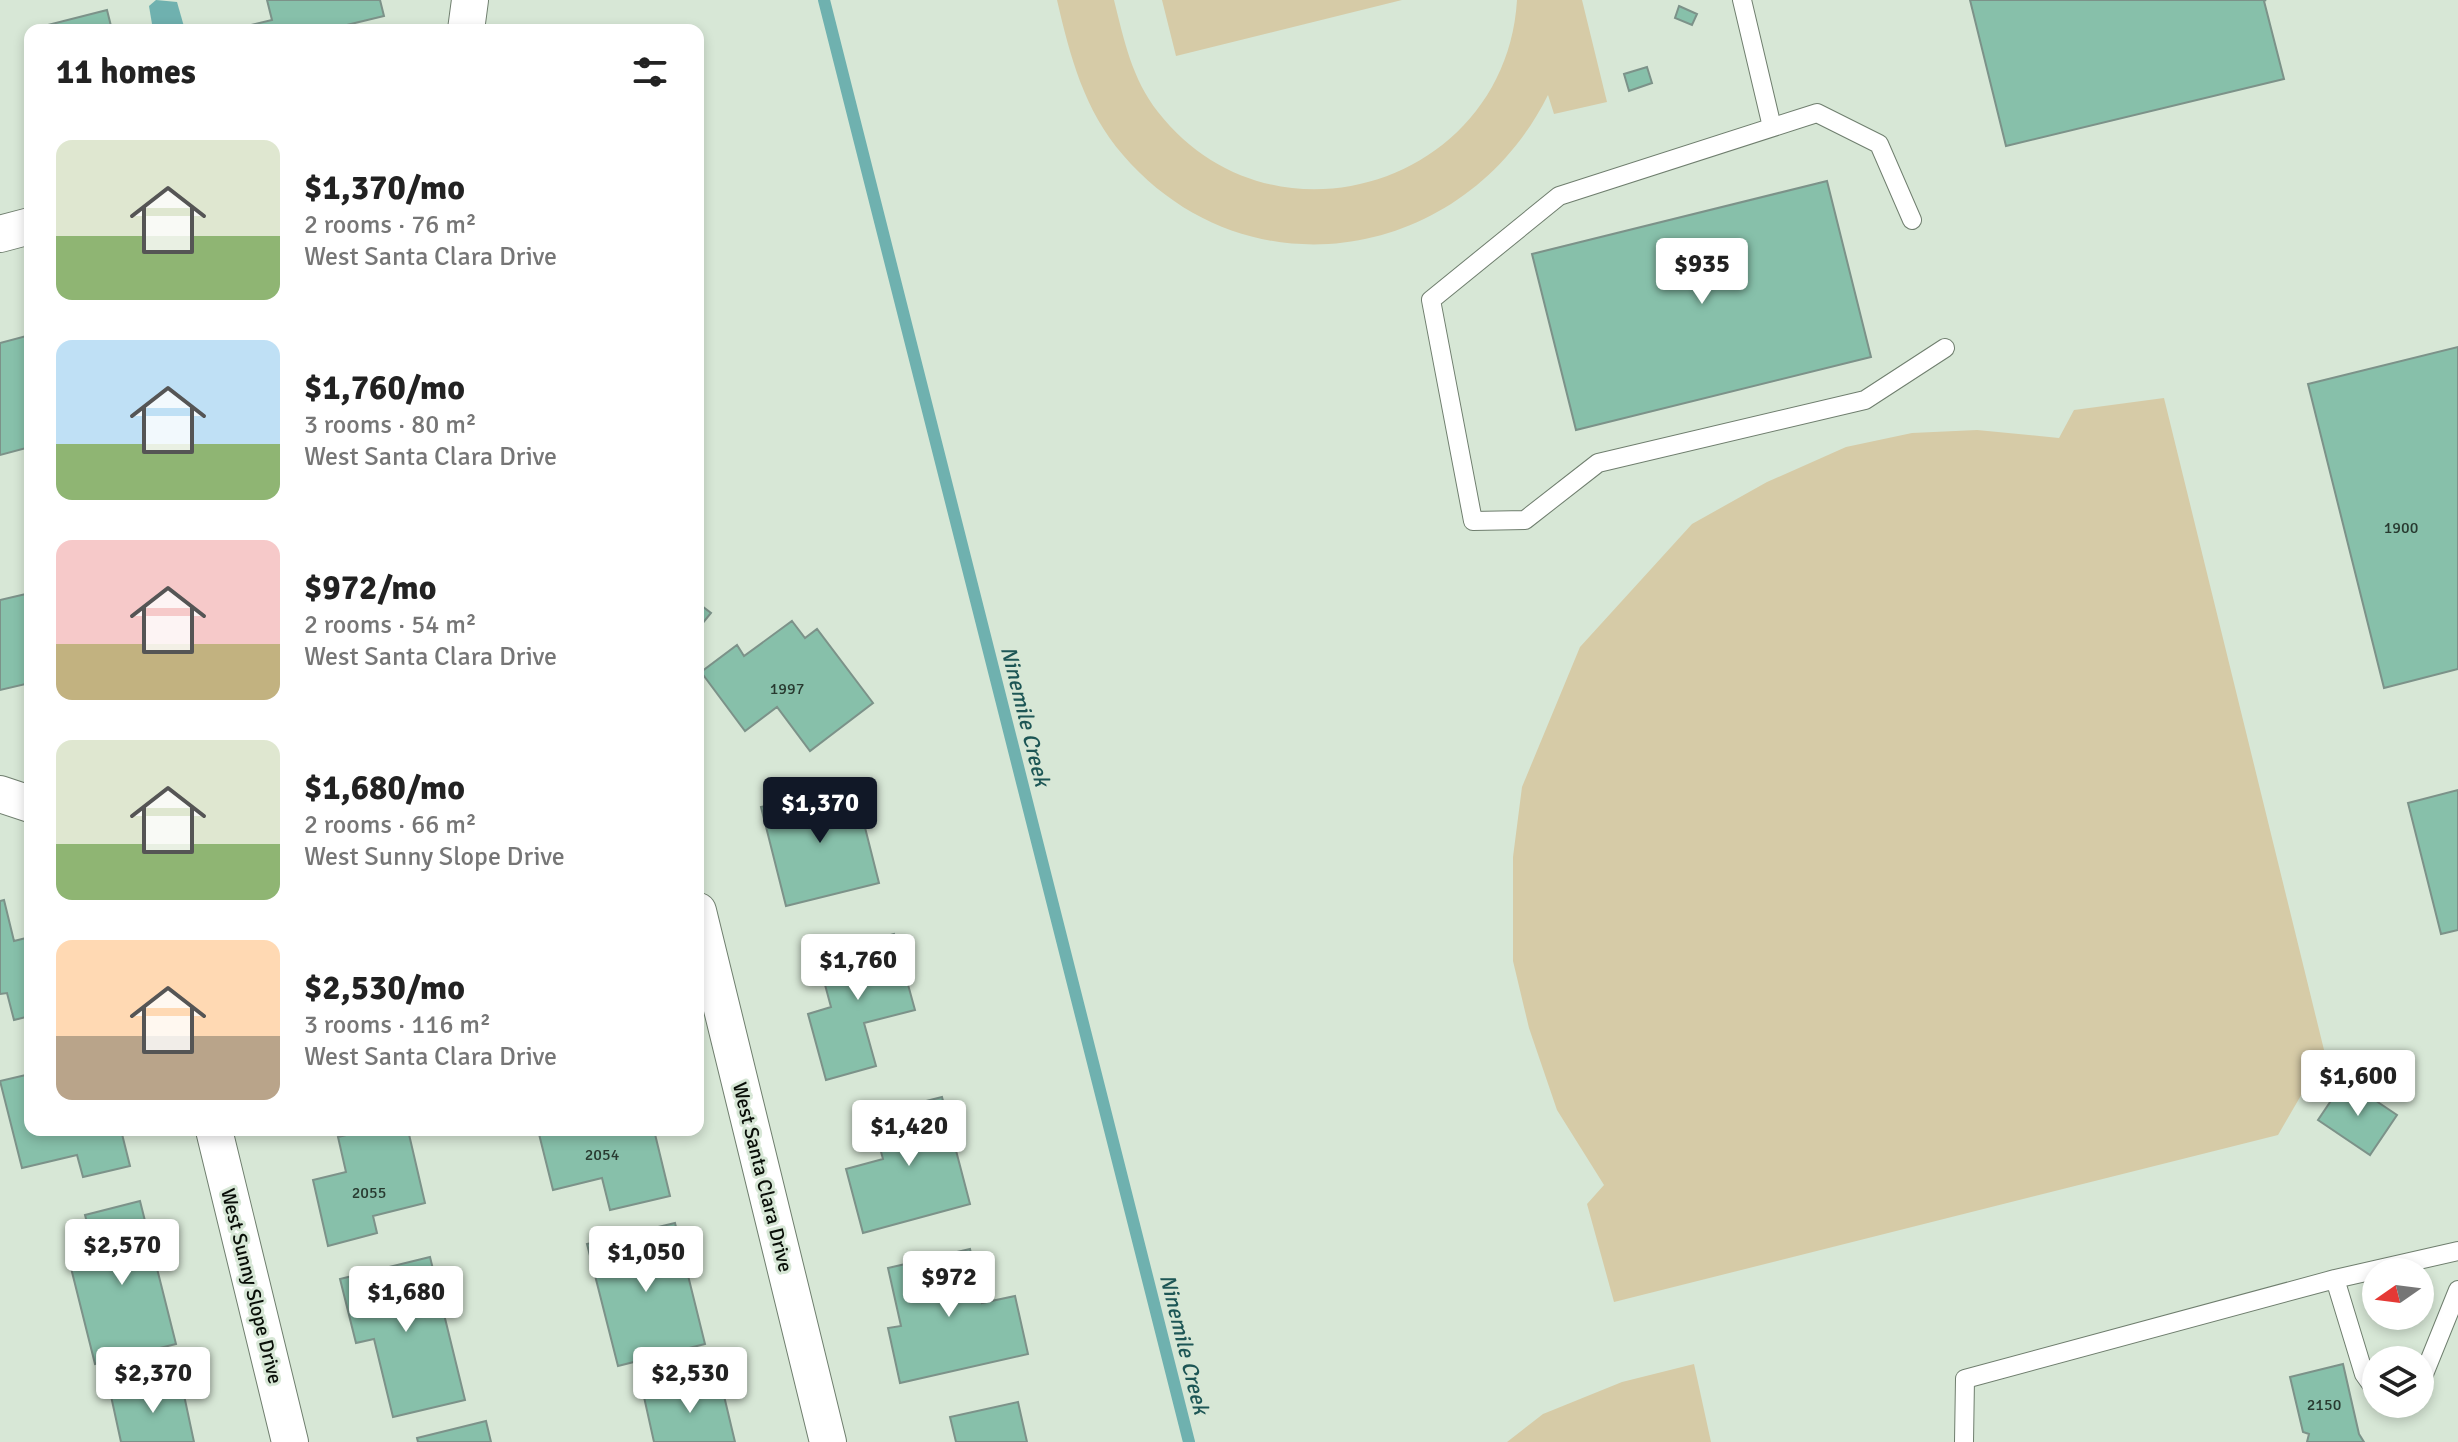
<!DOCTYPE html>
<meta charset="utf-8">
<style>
:root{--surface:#fff;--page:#f2f2f2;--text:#222;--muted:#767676;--accent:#111827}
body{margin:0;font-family:Signika,sans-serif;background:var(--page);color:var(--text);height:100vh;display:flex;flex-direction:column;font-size:30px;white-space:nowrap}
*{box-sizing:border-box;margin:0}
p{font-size:26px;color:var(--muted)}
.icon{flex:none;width:44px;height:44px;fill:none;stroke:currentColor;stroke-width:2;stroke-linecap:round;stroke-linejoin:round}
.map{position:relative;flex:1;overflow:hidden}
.drawer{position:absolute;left:24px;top:24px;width:680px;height:1112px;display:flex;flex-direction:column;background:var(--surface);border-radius:16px;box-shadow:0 4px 12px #0003}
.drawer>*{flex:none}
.needle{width:52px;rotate:256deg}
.fabs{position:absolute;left:2362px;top:1258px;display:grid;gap:16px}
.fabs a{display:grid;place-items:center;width:72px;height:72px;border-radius:50%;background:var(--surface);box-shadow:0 4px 12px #0003;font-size:40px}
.price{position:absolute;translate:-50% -68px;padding:0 18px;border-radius:8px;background:#fff;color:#222;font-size:26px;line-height:52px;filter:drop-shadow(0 2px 4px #0008)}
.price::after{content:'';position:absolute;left:50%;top:48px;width:24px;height:18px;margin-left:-12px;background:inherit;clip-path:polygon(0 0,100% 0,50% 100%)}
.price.on{background:var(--accent);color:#fff}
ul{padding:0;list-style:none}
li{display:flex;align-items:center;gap:24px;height:200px;padding:0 32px}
li span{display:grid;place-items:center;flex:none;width:224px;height:160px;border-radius:16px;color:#555}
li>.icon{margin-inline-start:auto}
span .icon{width:96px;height:96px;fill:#fffc;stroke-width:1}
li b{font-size:34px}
h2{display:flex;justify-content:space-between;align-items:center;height:96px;padding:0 32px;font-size:34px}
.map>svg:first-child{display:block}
.green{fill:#d6cba7}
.water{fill:#6fb1af}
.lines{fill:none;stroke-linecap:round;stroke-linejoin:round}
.stream{stroke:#6fb1af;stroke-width:12}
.building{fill:#87c0aa;stroke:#7c9289;stroke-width:2}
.lane-casing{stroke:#6f7e6e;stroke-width:20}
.street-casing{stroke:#6f7e6e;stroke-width:38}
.lane{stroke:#fff;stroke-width:18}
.street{stroke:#fff;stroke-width:36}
.labels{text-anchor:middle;stroke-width:6;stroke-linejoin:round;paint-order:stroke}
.number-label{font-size:16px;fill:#283a30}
.street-label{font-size:20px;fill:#090e08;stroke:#d7e7d6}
.water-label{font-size:22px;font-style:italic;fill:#1d5655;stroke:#d7e7d6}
</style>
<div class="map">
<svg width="2458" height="1442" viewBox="0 0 2458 1442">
<rect width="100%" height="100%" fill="#d7e7d6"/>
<path class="green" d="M1057,0h57c10,40 18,79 44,112 114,146 348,72 359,-112h65l25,102 -53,12 -6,-19c-83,167 -301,204 -425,60 -39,-45 -53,-99 -66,-155z
M1162,0h240l-226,56z
M2164,398l161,656 -47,81 -664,167 -27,-98 17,-19 -47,-75 -28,-82 -16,-67v-104l9,-70 58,-140 112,-123 75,-42 79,-35 66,-14 65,-3 82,8 15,-28z
M1694,1364l17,78h-204l36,-28 79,-32z"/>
<path class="water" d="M156,0l21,2 8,28h-32l-4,-24z"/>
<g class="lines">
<path class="stream" d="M824,0l365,1442"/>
</g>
<path class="building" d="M267,0h113l4,16 -58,14h-78l-1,-4 25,-6z
M1970,0h296l-2,1 20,78 -278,67z
M1679,6l18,8 -5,11 -17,-7z
M107,10l5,20h-80v-1z
M1647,67l5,16 -23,8 -5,-17z
M1827,181l44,176 -295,73 -44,-176z
M30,335v112l-30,8v-112z
M2458,347v322l-74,19 -76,-304z
M30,593v90l-30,7v-90z
M698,603l13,10 -13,16z
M792,621l13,17 12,-9 56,74 -63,48 -33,-44 -32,24 -44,-59 36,-27 7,11z
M854,784l25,99 -93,23 -25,-99z
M2458,790v140l-17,4 -33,-131z
M4,900l10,41 16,-4v79l-16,4 -7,-27 -7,1v-93z
M894,934l21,76 -51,13 12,43 -50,14 -18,-66 23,-7 -14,-52z
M30,1074v56h91l9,36 -47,11 -6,-22 -55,13 -22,-87z
M2345,1080l52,35 -27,40 -52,-35z
M942,1097l28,107 -107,29 -17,-64 37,-10 -12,-44z
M367,1130h41l17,73 -52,13 4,17 -49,13 -15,-66 33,-8 -8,-35z
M538,1130h116l16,66 -60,14 -8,-32 -49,12z
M140,1201l36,143 -81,20 -25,-100 26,-6 -11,-43z
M675,1223l30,121 -87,22 -31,-122z
M970,1249l12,54 33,-7 13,58 -128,29 -12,-55 13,-2 -13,-58z
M430,1257l35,143 -72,17 -19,-78 -18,4 -16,-64z
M2343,1364l16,70 5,8h-57l2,-8 -6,-2 -13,-55z
M720,1379l15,63h-81l-10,-45z
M181,1381l13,61h-73l-10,-46z
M1018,1402l9,40h-71l-6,-25z
M486,1421l5,21h-73l-1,-4z"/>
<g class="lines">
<g class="lane-casing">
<path id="lane" d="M1742,0l30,127
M1912,220l-33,-76 -62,-31 -258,83 -128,104 42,221 52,-1 73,-57 267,-63 80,-52
M2335,1279l29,95 12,17
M2420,1384l38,-94
M1964,1442l1,-63 370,-100 123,-28"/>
</g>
<g class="street-casing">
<path id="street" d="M466,30l4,-30
M0,234l30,-8
M0,794l30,10
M698,911l130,531
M214,1130l76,312"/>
</g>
<use href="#lane" class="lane"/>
<use href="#street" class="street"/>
</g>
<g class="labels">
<g class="number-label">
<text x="2401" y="533">1900</text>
<text x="787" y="694">1997</text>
<text x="602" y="1160">2054</text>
<text x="369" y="1198">2055</text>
<text x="2324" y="1410">2150</text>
</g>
<g class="street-label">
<text transform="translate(763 1177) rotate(76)" y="7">West Santa Clara Drive</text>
<text transform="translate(252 1286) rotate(76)" y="7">West Sunny Slope Drive</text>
</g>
<g class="water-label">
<text transform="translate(1026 716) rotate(76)" y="8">Ninemile Creek</text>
<text transform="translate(1185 1344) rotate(76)" y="8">Ninemile Creek</text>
</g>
</g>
</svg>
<div class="fabs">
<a><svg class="needle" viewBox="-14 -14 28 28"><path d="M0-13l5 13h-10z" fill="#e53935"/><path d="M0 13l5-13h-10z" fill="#767676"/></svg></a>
<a><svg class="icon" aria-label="layers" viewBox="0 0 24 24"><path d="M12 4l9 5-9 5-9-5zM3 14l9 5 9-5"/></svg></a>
</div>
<b class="price" style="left:1702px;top:306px">$935</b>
<b class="price on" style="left:820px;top:845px">$1,370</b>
<b class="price" style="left:858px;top:1002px">$1,760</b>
<b class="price" style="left:2358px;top:1118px">$1,600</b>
<b class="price" style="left:909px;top:1168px">$1,420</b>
<b class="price" style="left:122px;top:1287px">$2,570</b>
<b class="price" style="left:646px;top:1294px">$1,050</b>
<b class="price" style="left:949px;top:1319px">$972</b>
<b class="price" style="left:406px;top:1334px">$1,680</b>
<b class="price" style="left:153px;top:1415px">$2,370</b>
<b class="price" style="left:690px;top:1415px">$2,530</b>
<section class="drawer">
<h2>11 homes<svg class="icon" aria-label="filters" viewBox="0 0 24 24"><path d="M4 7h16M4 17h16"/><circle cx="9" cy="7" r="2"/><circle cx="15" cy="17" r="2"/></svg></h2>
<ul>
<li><span style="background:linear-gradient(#dfe7d0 60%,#8fb573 0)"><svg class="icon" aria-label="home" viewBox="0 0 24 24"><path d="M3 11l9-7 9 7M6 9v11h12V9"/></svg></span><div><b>$1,370/mo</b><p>2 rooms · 76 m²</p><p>West Santa Clara Drive</p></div></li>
<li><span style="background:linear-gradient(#bfe0f5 65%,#8fb573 0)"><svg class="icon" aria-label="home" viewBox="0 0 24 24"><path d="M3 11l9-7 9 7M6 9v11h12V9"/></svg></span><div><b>$1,760/mo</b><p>3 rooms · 80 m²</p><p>West Santa Clara Drive</p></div></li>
<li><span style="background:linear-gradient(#f6c9c9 65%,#c2b280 0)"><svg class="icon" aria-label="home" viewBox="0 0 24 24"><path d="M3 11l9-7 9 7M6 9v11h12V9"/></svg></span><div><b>$972/mo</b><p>2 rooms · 54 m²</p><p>West Santa Clara Drive</p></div></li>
<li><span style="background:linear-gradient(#dfe7d0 65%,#8fb573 0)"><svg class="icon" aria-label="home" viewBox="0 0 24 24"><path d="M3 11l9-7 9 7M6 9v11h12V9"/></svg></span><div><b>$1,680/mo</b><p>2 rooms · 66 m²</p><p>West Sunny Slope Drive</p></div></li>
<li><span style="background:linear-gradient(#ffd9b3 60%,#b9a48a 0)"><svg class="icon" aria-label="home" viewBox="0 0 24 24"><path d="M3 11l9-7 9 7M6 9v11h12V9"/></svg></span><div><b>$2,530/mo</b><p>3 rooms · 116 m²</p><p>West Santa Clara Drive</p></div></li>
</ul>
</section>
</div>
